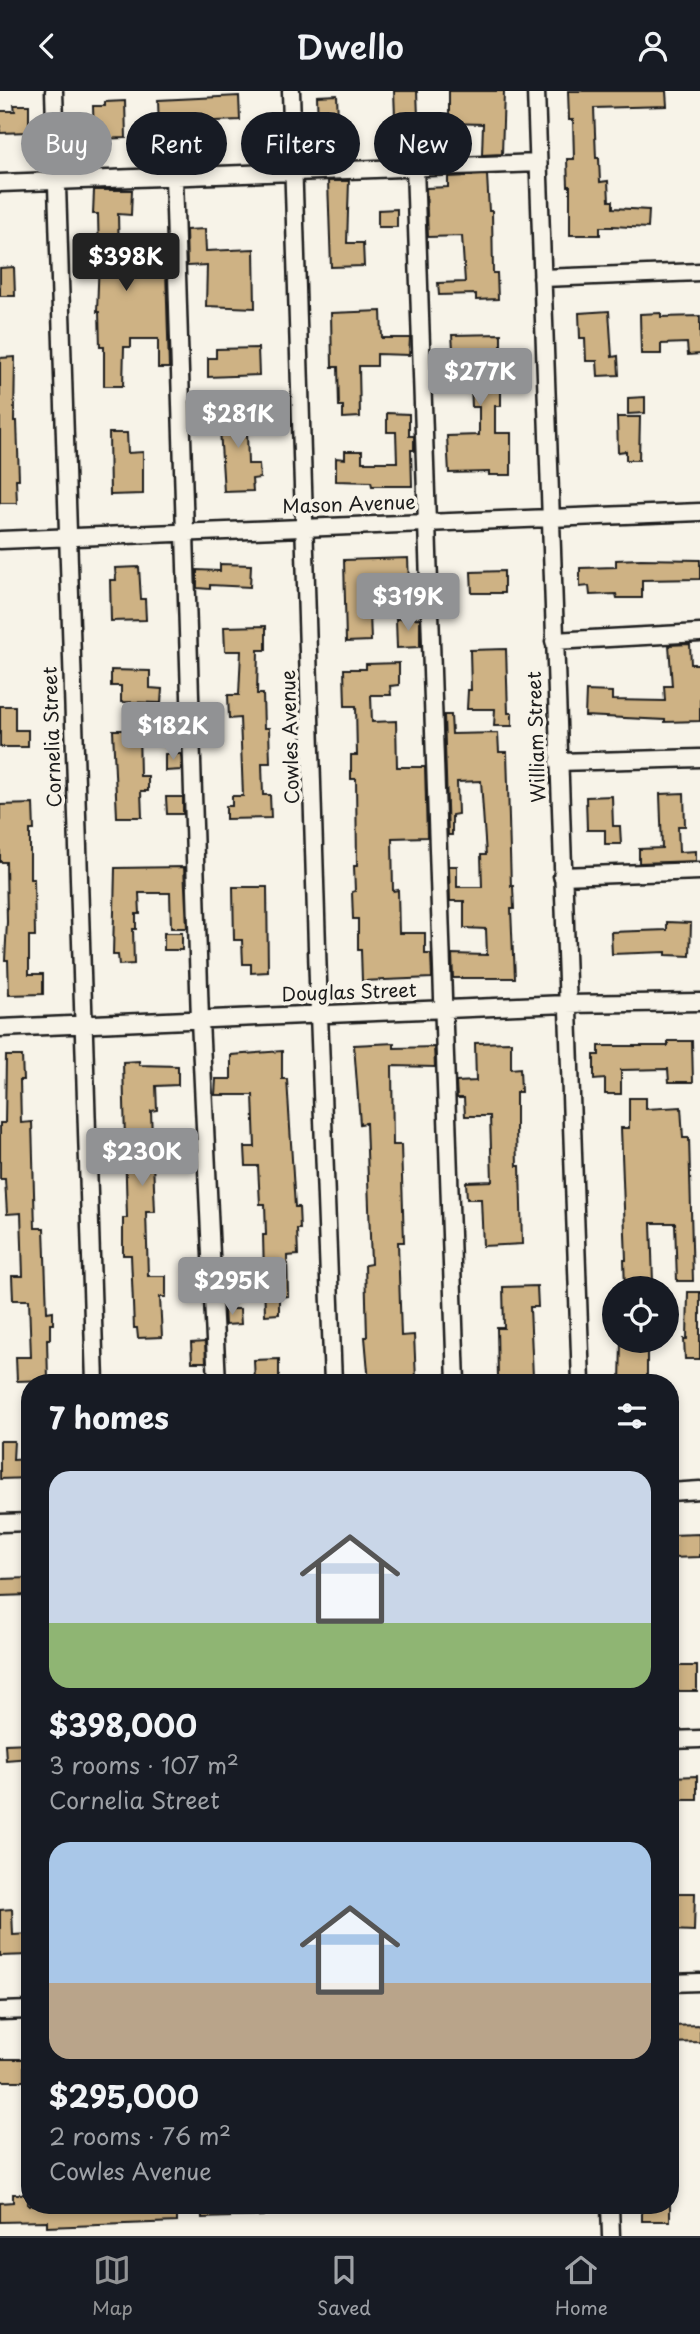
<!DOCTYPE html>
<meta charset="utf-8">
<style>
:root{--surface:#171b24;--page:#20242c;--text:#f1f3f6;--muted:#9ea1a6;--line:#363941;--accent:#919294}
body{margin:0;font-family:"Playpen Sans",sans-serif;background:var(--page);color:var(--text);height:100vh;display:flex;flex-direction:column;font-size:26px;white-space:nowrap}
*{box-sizing:border-box;margin:0}
p{font-size:23px;color:var(--muted)}
.icon{flex:none;width:38px;height:38px;fill:none;stroke:currentColor;stroke-width:2;stroke-linecap:round;stroke-linejoin:round}
.map{position:relative;flex:1;overflow:hidden}
.sheet{position:absolute;left:21px;top:1283px;width:658px;height:840px;display:flex;flex-direction:column;background:var(--surface);border-radius:28px;box-shadow:0 4px 10px #0003}
.sheet>*{flex:none}
.hud{position:absolute;left:21px;top:21px;width:658px;height:63px;display:flex;gap:14px}
.buttons{position:absolute;left:602px;top:1185px;display:grid;gap:14px}
.buttons a{display:grid;place-items:center;width:77px;height:77px;border-radius:50%;background:var(--surface);box-shadow:0 4px 10px #0003;font-size:35px}
.price{position:absolute;translate:-50% -60px;padding:0 16px;border-radius:7px;background:var(--accent);color:#fff;font-size:23px;line-height:46px;filter:drop-shadow(0 2px 4px #0008)}
.price::after{content:'';position:absolute;left:50%;top:42px;width:21px;height:16px;margin-left:-10px;background:inherit;clip-path:polygon(0 0,100% 0,50% 100%)}
.price.selected{background:#222;color:#fff}
ul{padding:0;list-style:none}
li{display:grid;align-content:center;gap:14px;height:371px;padding:0 28px}
li span{display:grid;place-items:center;height:217px;border-radius:21px;color:#555}
li>.icon{margin-inline-start:auto}
span .icon{width:126px;height:126px;fill:#fffc;stroke-width:1}
li b{font-size:30px}
h2{display:flex;justify-content:space-between;align-items:center;height:84px;padding:0 28px;font-size:30px}
.pill{padding:0 24px;border-radius:32px;background:var(--surface);box-shadow:0 4px 10px #0003;font-size:24px;line-height:63px}
.pill.selected{background:var(--accent);color:#fff}
header{display:flex;justify-content:space-between;align-items:center;height:91px;padding:0 28px;background:var(--surface);font-size:32px;font-weight:600}
.menu{display:flex;justify-content:space-around;align-items:center;height:98px;border-top:2px solid var(--line);background:var(--surface);font-size:19px;color:var(--muted)}
.menu a{display:grid;justify-items:center;gap:4px}
.menu .selected{color:var(--accent)}
.map>svg:first-child{display:block}
.building{fill:#ceb284;stroke:#1c1c1c;stroke-width:2}
.lines{fill:none;stroke-linecap:round;stroke-linejoin:round}
.minor-casing{stroke:#1c1c1c;stroke-width:21}
.minor{stroke:#f7f3e8;stroke-width:16}
.labels{text-anchor:middle;stroke-width:7;stroke-linejoin:round;paint-order:stroke}
.street-label{font-size:19px;fill:#1c1c1c;stroke:#f7f3e8}
</style>
<header><svg class="icon" aria-label="back" viewBox="0 0 24 24"><path d="M15 5l-7 7 7 7"/></svg>Dwello<svg class="icon" aria-label="person" viewBox="0 0 24 24"><circle cx="12" cy="8" r="4"/><path d="M4 21q1-7 8-7t8 7"/></svg></header>
<div class="map">
<svg width="700" height="2145" viewBox="0 0 700 2145">
<rect width="100%" height="100%" fill="#f7f3e8"/>
<filter id="ink" filterUnits="userSpaceOnUse"><feTurbulence type="fractalNoise" baseFrequency=".0143" numOctaves="2"/><feDisplacementMap in="SourceGraphic" scale="14" xChannelSelector="R" yChannelSelector="G"/><feConvolveMatrix kernelMatrix="1 2 1 2 8 2 1 2 1" color-interpolation-filters="sRGB"/></filter>
<g filter="url(#ink)">
<path class="building" d="M394,0h23l2,51 -23,1z
M449,0h55l-2,63 -20,1 1,-31 -34,-1z
M568,0h98l1,15 -73,2 2,50h3l1,24 8,-1 1,20h4v7l36,2 -1,18 -35,-2v1h-13v8h-30v-49h-2l-1,-27h7l-1,-39h-4z
M337,4l2,49h4l-1,16h-17l1,-35h-8l-1,-29z
M239,5l1,24 -48,2v5l-33,2 -1,-29z
M125,10l1,37 -32,1 -1,-33h12v-4z
M14,14h15v27l-29,1v-22h15z
M487,84l2,36h3l1,62h4l1,26 -22,1v-6l-37,1 -1,-12 27,-1 -3,-46 -34,1 -2,-49 22,-1v-10z
M328,90h21l-2,62h16l1,23 -33,1z
M94,99h38l-1,25 -13,-1 1,44h13l1,12h33l3,98h-11v-29h-27v8h-7l-1,39h-19v-39h-4l-1,-35h-2l2,-54 -1,-44h-5z
M397,118v18h-19v-17z
M205,138l1,22 48,-2 1,59 -49,-2 1,-41 -20,1 -1,-36z
M14,176l1,29h-15v-28z
M381,220l1,27h28l-1,17 -32,-1v12h-18l1,51 -17,1v-12h-4l-1,-39h-6l-1,-54z
M609,220l3,46 6,-1 1,19 -21,1 -1,-15h-11l-1,-23h-5l-1,-25z
M661,222v4l39,-1v38l-12,1 -1,-12 -26,1v10h-20l-1,-40z
M501,243v72h-6v27h16v42h-22v-3l-40,1 -2,-37 32,-1v-28h-7l-1,-23h9l-1,-27 -25,1 1,11h-18l-1,-19 17,-1 -1,-14z
M258,257l1,27 -51,2v-19h8v-9z
M15,266l-1,64h3l2,58h-3l1,24h-17v-145z
M645,306v16l-17,1v-16z
M261,321v20h-14l1,32h11l1,14 -8,1 1,12 -29,1 -5,-79z
M387,322l22,1v22h5v14h-3l1,36h-40l-1,-4 -35,-1v-23l9,1v-8h17v11h35l-1,-30h-9z
M617,326h23l-1,43h-13v-9l-8,1z
M109,342h18l1,20 15,-1v42l-33,1z
M408,467l1,25 -40,1 2,57 -25,1 -2,-82z
M641,468l59,1v19l-58,1v18h-25l-1,-4 -26,1 -1,-9 -9,1v-19l36,-1v-7z
M220,473l31,1 -1,22 -40,-2v4l-13,-1v-18l23,1z
M139,476l2,32h4l1,21 -35,1 -1,-41h6l-1,-12z
M504,480v22h-32l-1,-21z
M420,527v29l-23,1 -1,-29z
M266,535v24h-8l-1,44h6l1,34h5l1,35h-8l1,32h7l1,23 -45,1v-13h6v-10h11l-3,-78 -11,1 -1,-24h11l2,-44h-16l-1,-24z
M690,553l1,20h9v57l-35,1v-2l-80,-4 1,-25 26,1v8l53,1 -1,-15h8l-3,-41z
M506,558l2,64h4v13h-18l1,-17h-28l1,-19h3l-1,-40z
M399,572v22l-9,1 1,9h-20l1,27 24,-1 1,46h28l2,70 -35,1 1,53 5,-1 1,43h26v21h6l1,24 -70,3 -1,-31h-3v-31h-5l-1,-27 3,-1 -1,-25h3l-1,-87h-5v-24h6l-1,-49h-11l-1,-37h22v-5z
M111,579l39,1v17l12,1 -1,14 -40,-1v-16h-10z
M0,615h15v24h13v17h-28z
M444,624h7l1,19 46,-1 1,19h8l4,134h2l1,23h-3l2,46h1l1,23h-62l-1,-24 35,1 -1,-26 -22,-1v-27h-14l-1,-35h8v21h25l-1,-32h5l-5,-74 -24,1 1,32 -6,1v20h-4z
M113,639h26l1,46h8v15h-7l1,26h-25z
M165,663h16l1,16 -17,1z
M684,702l1,33h-7l1,26 17,-1v10l-57,2v-14l23,-1 -2,-54z
M612,705l1,30h7l1,18h-16v-14h-18l-1,-33z
M166,706h17v17h-16z
M33,713l1,26h-4v49h4l1,57h-6v38h14v20l-34,1 -1,-35h-3l2,-38 -1,-60h-6v-57z
M184,776l3,61h-16l-1,-35h-31l1,21h-4v15h-3l1,35 -15,1 -1,-10h-5l2,-87z
M233,796h34l1,85 -17,1v-9h-8l-1,-24h-8z
M667,831l24,1 -1,33 -24,-1v-3l-54,2 -1,-22 56,-2z
M164,842h18v17h-18z
M668,950h24l1,41h-24l-1,-13 -47,1v24h-16v-15l-11,1v-25h5v-9h69z
M511,951v27l9,-1 1,24h-5v37l1,37h3l2,78 -39,2 -2,-47h-14l-1,-17 26,-1 -2,-65h-25l-1,-18h-7l-1,-16 20,-1 -1,-38z
M394,952v5l40,-1 1,20 -43,-1 1,79h8l3,97h-6l3,94 13,-1 2,44h-12v4h-35l-4,-46h2l-2,-72 6,-1 -5,-141 -6,1 -6,-79z
M282,960v28h5l8,128h4l1,22h-3l1,26 -11,1 1,40 -9,1v17l-14,1 -2,-80h3l-1,-31h-5l-2,-38h-12l-1,-19h10l-2,-52h-38l1,-16h15v-24z
M6,965h16l1,24h-3l1,43 11,-1 3,106h9l3,84 6,-1v13h-3v15h-3l1,41 -31,1 -1,-24h15l-2,-57h-16l-1,-24h11l-2,-63 -14,1 -2,-35h-5v-56h5z
M139,970v4l39,1v19l-22,1 1,24 -6,1 4,101h-9l2,64h18v21h-6l2,40 -24,1 -1,-10h-3l-3,-73h-8v-37h4l-4,-156z
M629,1007h17v11l35,-2 2,31h6l4,143h-16l-2,-58h-24l2,59h-2v6h-26l-1,-28h2l-5,-132h8z
M537,1195l1,21h-8l3,70 -35,1 -1,-50h7l-1,-41z
M688,1201h12v67h-15l-1,-20h3z
M224,1218h16l1,15 -16,1z
M621,1250h26v42h-27z
M205,1251l1,20h-14l-1,-19z
M279,1268v24h-24l-1,-23z
M0,1350h14l-1,19 17,-1v19l-30,1z
M700,1443v23l-30,1v-23z
M30,1487v17l-30,1v-17z
M670,1575h27v25h-27z
M30,1652v15l-24,2 -1,-16z
M697,1685v24h-27v-23z
M672,1802h23l-1,38 -24,-1z
M12,1818l1,26 17,-1v21l-30,1v-46z
M700,1934v17l-30,1v-17z
M0,1968h24v22h-24z
M13,2103h15v11h149v17l-130,5v-6l-47,1v-19l13,-1z
M201,2114h62v11l-61,2z
M642,2114h28v16h-28z"/>
<g class="lines">
<g class="minor-casing">
<path id="minor" d="M54,0l41,1292
M291,0l28,923 14,369
M536,0l45,1292
M415,76l41,1216
M174,86l26,843 17,363
M0,92l538,-20
M542,187l158,-6
M0,449l700,-28
M554,550l146,-8
M558,671l142,-4
M562,785l138,-5
M0,937l566,-24 134,-2
M670,1401l30,-2
M0,1432l30,-1
M670,1649l30,-1
M670,1892l30,-1
M0,1920l30,-1
M610,2114l1,31"/>
</g>
<use href="#minor" class="minor"/>
</g>
</g>
<g class="labels">
<g class="street-label">
<text transform="translate(349 413) rotate(-2)" y="7">Mason Avenue</text>
<text transform="translate(52 646) rotate(-92)" y="7">Cornelia Street</text>
<text transform="translate(290 646) rotate(-92)" y="7">Cowles Avenue</text>
<text transform="translate(536 646) rotate(-92)" y="7">William Street</text>
<text transform="translate(349 901) rotate(-2)" y="7">Douglas Street</text>
</g>
</g>
</svg>
<div class="buttons">
<a><svg class="icon" aria-label="locate" viewBox="0 0 24 24"><circle cx="12" cy="12" r="6"/><path d="M12 2v4M12 18v4M2 12h4M18 12h4"/></svg></a>
</div>
<b class="price selected" style="left:126px;top:202px">$398K</b>
<b class="price" style="left:480px;top:317px">$277K</b>
<b class="price" style="left:238px;top:359px">$281K</b>
<b class="price" style="left:408px;top:542px">$319K</b>
<b class="price" style="left:173px;top:671px">$182K</b>
<b class="price" style="left:142px;top:1097px">$230K</b>
<b class="price" style="left:232px;top:1226px">$295K</b>
<div class="hud">
<a class="pill selected">Buy</a>
<a class="pill">Rent</a>
<a class="pill">Filters</a>
<a class="pill">New</a>
</div>
<section class="sheet">
<h2>7 homes<svg class="icon" aria-label="filters" viewBox="0 0 24 24"><path d="M4 7h16M4 17h16"/><circle cx="9" cy="7" r="2"/><circle cx="15" cy="17" r="2"/></svg></h2>
<ul>
<li><span style="background:linear-gradient(#c9d6e8 70%,#8fb573 0)"><svg class="icon" aria-label="home" viewBox="0 0 24 24"><path d="M3 11l9-7 9 7M6 9v11h12V9"/></svg></span><div><b>$398,000</b><p>3 rooms · 107 m²</p><p>Cornelia Street</p></div></li>
<li><span style="background:linear-gradient(#a9c7e8 65%,#b9a48a 0)"><svg class="icon" aria-label="home" viewBox="0 0 24 24"><path d="M3 11l9-7 9 7M6 9v11h12V9"/></svg></span><div><b>$295,000</b><p>2 rooms · 76 m²</p><p>Cowles Avenue</p></div></li>
</ul>
</section>
</div>
<nav class="menu">
<a class="selected"><svg class="icon" aria-label="map" viewBox="0 0 24 24"><path d="M3 6l6-2 6 2 6-2v14l-6 2-6-2-6 2zM9 4v14M15 6v14"/></svg>Map</a>
<a><svg class="icon" aria-label="saved" viewBox="0 0 24 24"><path d="M7 4h10v16l-5-4-5 4z"/></svg>Saved</a>
<a><svg class="icon" aria-label="home" viewBox="0 0 24 24"><path d="M3 11l9-7 9 7M6 9v11h12V9"/></svg>Home</a>
</nav>
